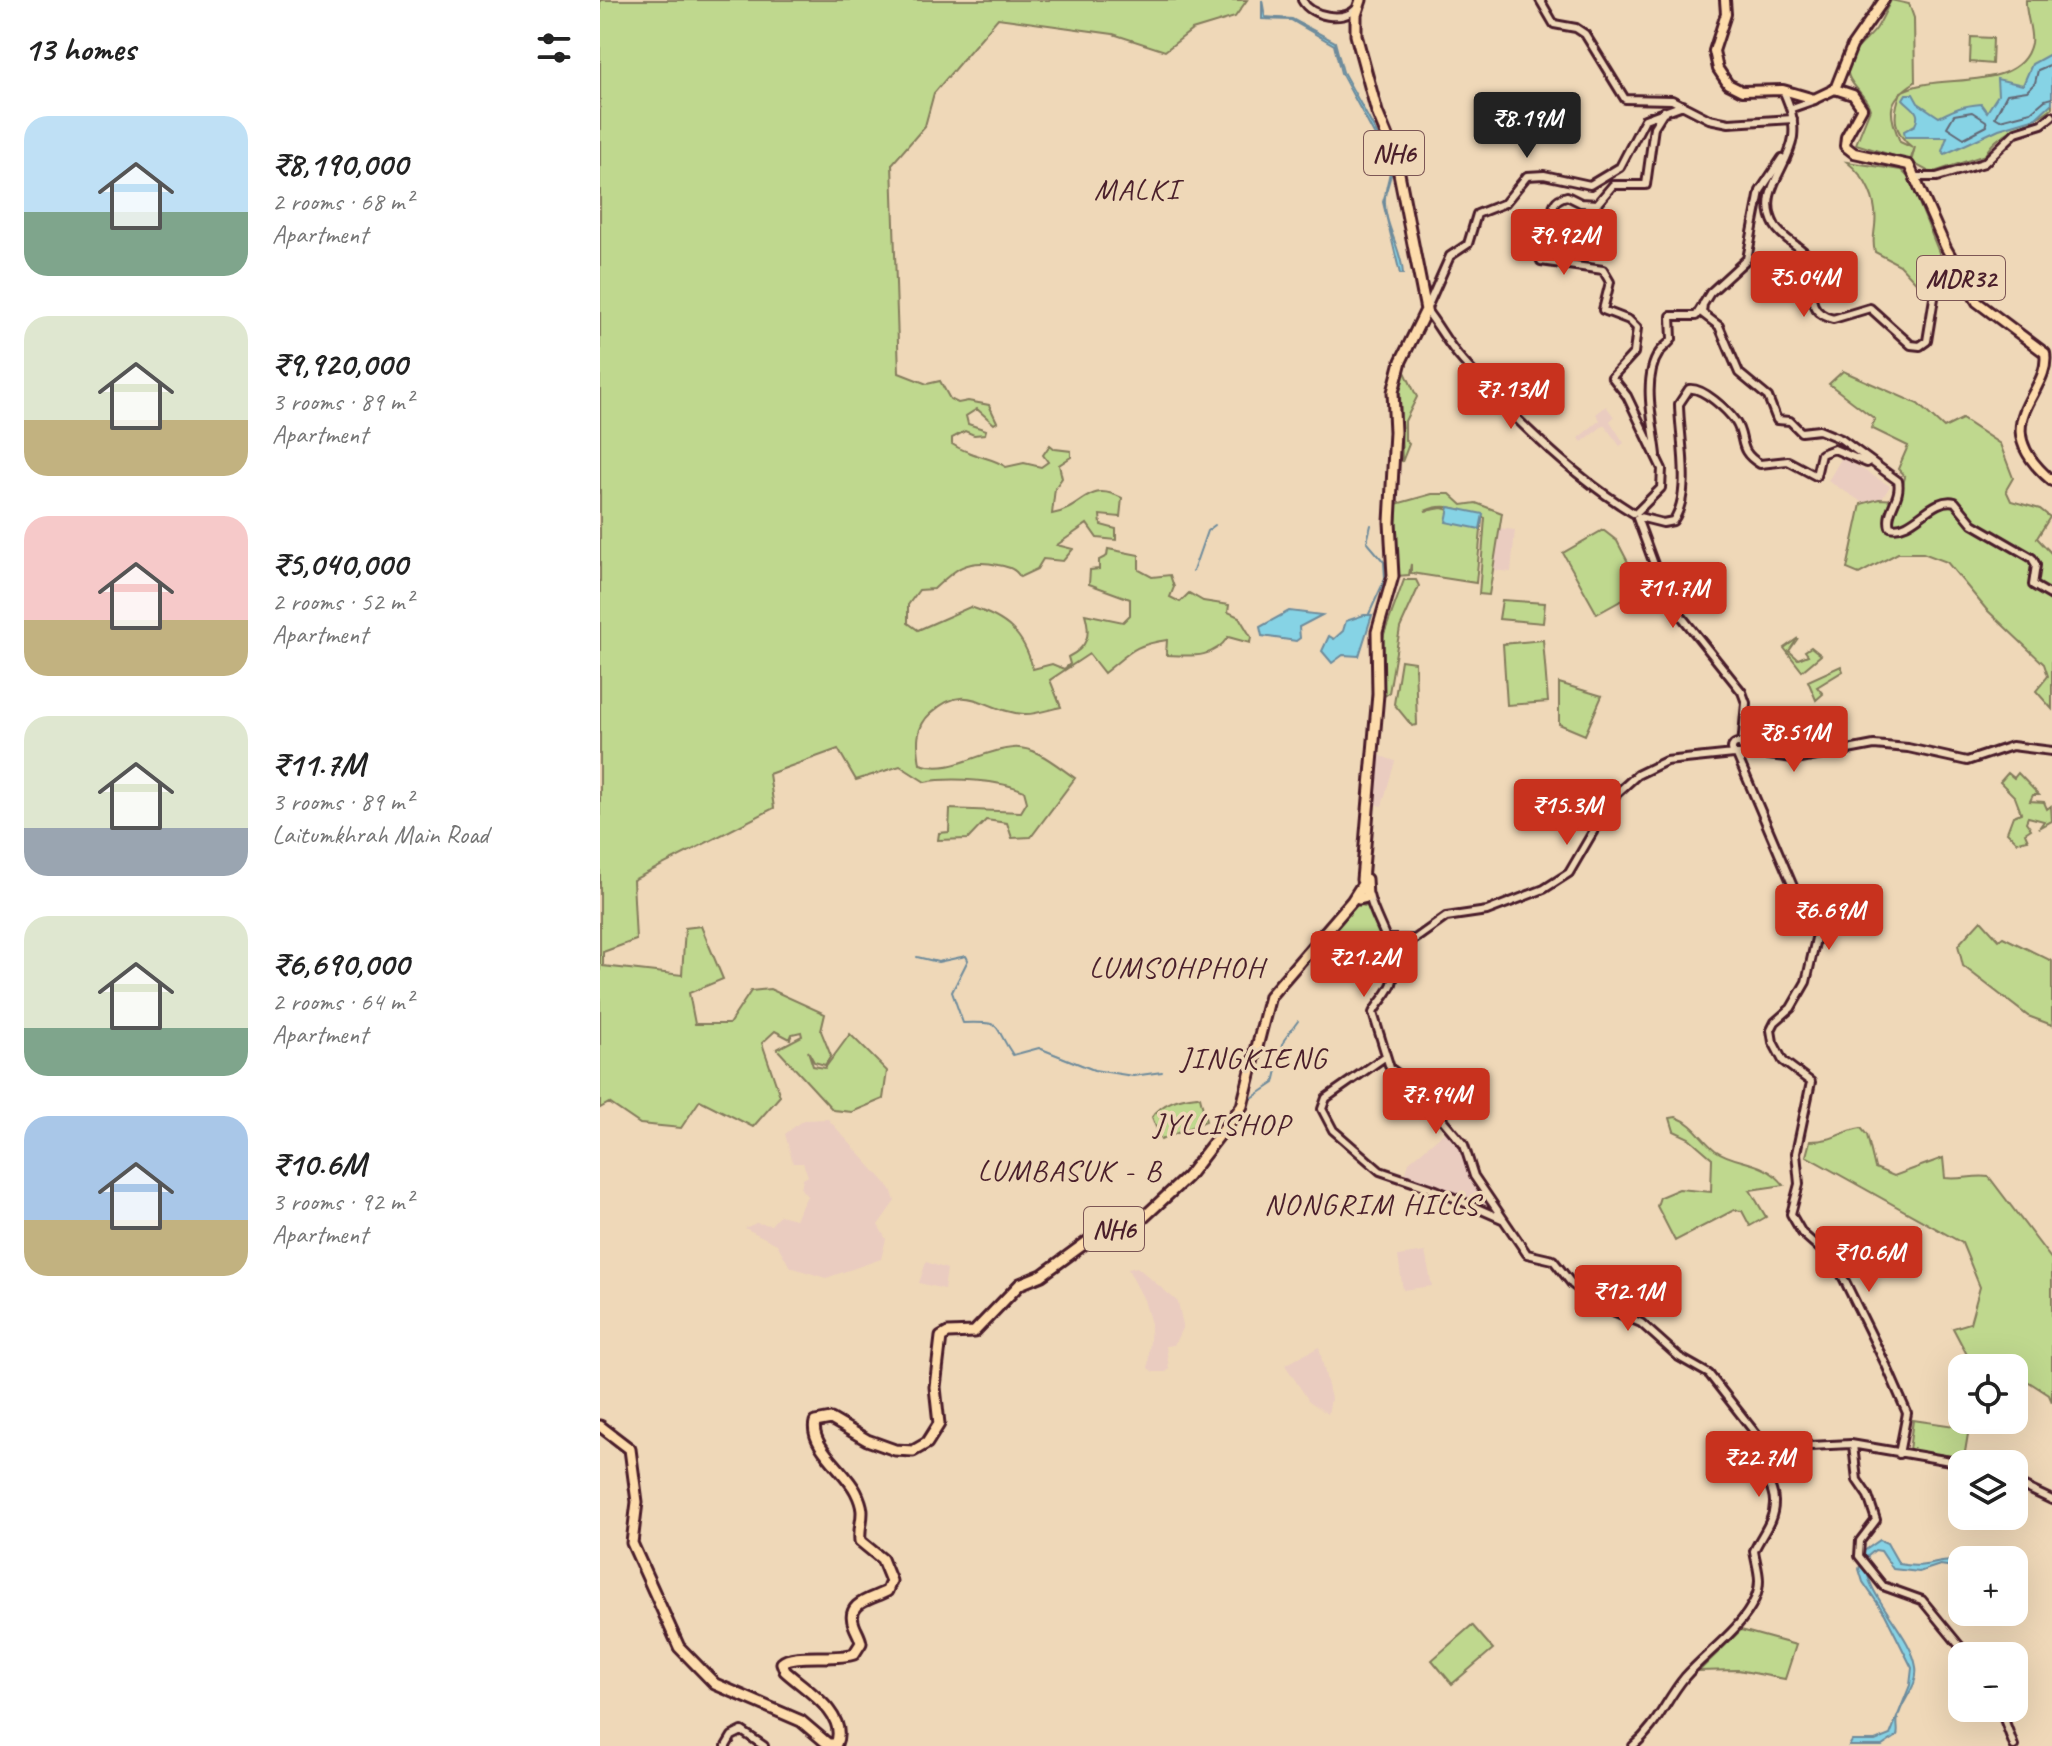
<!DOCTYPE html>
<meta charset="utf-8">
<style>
:root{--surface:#fff;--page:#f2f2f2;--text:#222;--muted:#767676;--accent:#c8321e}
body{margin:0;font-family:Caveat,sans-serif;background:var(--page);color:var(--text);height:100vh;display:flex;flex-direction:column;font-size:30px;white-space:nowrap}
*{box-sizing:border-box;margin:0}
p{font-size:26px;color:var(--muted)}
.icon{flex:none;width:44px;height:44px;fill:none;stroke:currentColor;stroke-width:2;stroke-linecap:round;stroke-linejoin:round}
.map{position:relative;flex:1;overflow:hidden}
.details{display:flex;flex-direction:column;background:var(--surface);width:600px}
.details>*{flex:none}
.fabs{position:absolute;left:1348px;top:1354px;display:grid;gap:16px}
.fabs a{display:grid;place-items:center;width:80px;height:80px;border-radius:16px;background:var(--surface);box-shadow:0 8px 32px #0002;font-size:40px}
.price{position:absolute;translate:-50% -68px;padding:0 18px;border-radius:8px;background:var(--accent);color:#fff;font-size:26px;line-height:52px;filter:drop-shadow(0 2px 4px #0008)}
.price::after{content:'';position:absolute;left:50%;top:48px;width:24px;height:18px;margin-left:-12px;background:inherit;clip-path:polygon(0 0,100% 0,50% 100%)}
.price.current{background:#222;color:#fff}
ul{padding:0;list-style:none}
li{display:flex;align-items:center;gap:24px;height:200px;padding:0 24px}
li span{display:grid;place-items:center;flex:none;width:224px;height:160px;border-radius:24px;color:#555}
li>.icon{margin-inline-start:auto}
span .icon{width:96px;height:96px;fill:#fffc;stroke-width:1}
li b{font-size:34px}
h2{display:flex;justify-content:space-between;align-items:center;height:96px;padding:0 24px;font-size:34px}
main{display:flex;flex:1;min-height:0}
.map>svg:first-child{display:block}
.built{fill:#eaccc0}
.green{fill:#bfd88e;stroke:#847c5c;stroke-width:2}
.water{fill:#86d3e5;stroke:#6e8b9b;stroke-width:2}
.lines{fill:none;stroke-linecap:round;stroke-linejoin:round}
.shore{stroke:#626775;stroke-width:2}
.stream{stroke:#6e8b9b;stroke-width:2}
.tertiary-casing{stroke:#4a1f2b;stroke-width:12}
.primary-casing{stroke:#4a1f2b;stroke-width:14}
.trunk-casing{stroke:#4a1f2b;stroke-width:15}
.tertiary{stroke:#efd8b8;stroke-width:6}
.primary{stroke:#fddcac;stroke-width:8}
.trunk{stroke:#fddcac;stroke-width:9}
.labels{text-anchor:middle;stroke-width:7;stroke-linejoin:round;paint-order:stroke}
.shield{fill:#efd8b8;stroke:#7c5655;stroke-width:2}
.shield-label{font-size:26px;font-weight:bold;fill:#4a1f2b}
.neighbourhood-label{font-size:30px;letter-spacing:2px;fill:#4a1f2b;stroke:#efd8b8}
</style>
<main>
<section class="details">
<h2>13 homes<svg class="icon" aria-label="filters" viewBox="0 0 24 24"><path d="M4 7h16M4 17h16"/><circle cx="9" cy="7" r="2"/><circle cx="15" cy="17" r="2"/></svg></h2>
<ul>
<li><span style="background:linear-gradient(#bfe0f5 60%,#7fa58c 0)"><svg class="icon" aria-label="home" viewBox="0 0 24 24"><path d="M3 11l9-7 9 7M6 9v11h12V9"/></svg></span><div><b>₹8,190,000</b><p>2 rooms · 68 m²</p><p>Apartment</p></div></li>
<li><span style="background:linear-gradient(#dfe7d0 65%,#c2b280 0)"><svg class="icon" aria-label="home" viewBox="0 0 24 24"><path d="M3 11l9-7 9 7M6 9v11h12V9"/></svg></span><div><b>₹9,920,000</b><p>3 rooms · 89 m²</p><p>Apartment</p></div></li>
<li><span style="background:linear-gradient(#f6c9c9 65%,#c2b280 0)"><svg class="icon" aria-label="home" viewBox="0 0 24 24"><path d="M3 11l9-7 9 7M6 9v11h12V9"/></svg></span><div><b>₹5,040,000</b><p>2 rooms · 52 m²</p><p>Apartment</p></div></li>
<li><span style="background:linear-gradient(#dfe7d0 70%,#9aa5b1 0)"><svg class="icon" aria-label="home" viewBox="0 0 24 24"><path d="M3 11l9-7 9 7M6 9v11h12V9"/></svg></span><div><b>₹11.7M</b><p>3 rooms · 89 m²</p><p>Laitumkhrah Main Road</p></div></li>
<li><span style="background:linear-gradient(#dfe7d0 70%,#7fa58c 0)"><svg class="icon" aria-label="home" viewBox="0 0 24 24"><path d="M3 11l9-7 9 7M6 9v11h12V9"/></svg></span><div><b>₹6,690,000</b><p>2 rooms · 64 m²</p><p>Apartment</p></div></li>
<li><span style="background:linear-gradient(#a9c7e8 65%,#c2b280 0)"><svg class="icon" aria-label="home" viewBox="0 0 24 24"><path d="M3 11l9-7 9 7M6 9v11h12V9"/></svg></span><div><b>₹10.6M</b><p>3 rooms · 92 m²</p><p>Apartment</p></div></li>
</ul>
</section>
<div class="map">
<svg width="1452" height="1746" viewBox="0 0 1452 1746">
<rect width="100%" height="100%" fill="#efd8b8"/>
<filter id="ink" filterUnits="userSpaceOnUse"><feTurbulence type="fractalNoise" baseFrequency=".0125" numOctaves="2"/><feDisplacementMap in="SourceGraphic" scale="16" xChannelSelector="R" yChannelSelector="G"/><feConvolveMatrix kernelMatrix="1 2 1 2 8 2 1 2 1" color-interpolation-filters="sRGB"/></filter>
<g filter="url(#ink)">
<path class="built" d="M1006,406l8,11 -4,4 14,22 -4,3 -16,-21 -22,17 -4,-4 22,-18 -4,-6z
M1242,457l48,29 -15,24 -47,-29z
M897,528l18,2 -4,42 -19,-2z
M778,755l17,6 -13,45 -9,-2z
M228,1119l63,70 4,12 -17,24 8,14 -5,20 -55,19 -36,-11 -13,-23 -32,-16 11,-5 15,2 9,-10 15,4 12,-23 -6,-7 2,-10 5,-3 -5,-13h-10l-8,-29 18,-14z
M847,1130l19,22 3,18 25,38 -89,-32 4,-14z
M825,1252l7,34 -29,4 -5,-34z
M326,1262l21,7 -3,20 -25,-6z
M537,1267l41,35 5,24 -9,19 -8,1 3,23 -3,3h-13l-5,-4 3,-44 -7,-24 -16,-31z
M719,1347l12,52 -3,15 -19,-13 -24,-36z"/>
<path class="green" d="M0,0h647l-12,17 -43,13 -27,21 -52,-17 -115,-16 -64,75 -9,33 -33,38 7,209 28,11 13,-3 10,18 8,4 10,-2 21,4 8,17 -3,2 -17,-15 -11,7 2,8 18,6 -1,4 -11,1 -9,-4 -13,7v6c19,13 41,13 54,23l18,-4 17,4 7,-5 -5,-7 7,-10 5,4 16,2v6l-12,8 3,13 -7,10 -3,26c33,-6 35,-34 70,-16l-2,19 -20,-2 1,10 15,4v11l-19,-2 -10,-14 -30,21 16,4 -10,12 -20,-2 -6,10 -17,8c-5,-9 -12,-10 -22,-12 -31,-7 -43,4 -64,24l-15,1 -11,15v18l10,7 52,-23c36,11 54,26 63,62l19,-5 12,5 6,-5 -2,-7c20,-10 23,-22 17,-43l38,8 7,-7v-16l-41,-15 1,-14 9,-1v-9l8,-4 1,-7 31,6v15l13,7 18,-2 4,12 -4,10 10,5 9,-9 14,8 26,4 -1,7 11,5 12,20 -1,6 -22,-6c-15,22 -36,19 -62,18l1,-15c-35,5 -37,13 -63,33l-15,-19 -39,26 11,27c-11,2 -26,8 -37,7 -40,-2 -55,-35 -93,-1 -16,14 -14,32 -11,51 32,11 60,-14 93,-16 23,-2 44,18 62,30l-44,59 -19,1 -5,-15 -21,-3 -18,19 -30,1 1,-7 10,-1 1,-23 71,3 6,-10 -3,-11c-24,-11 -73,-14 -99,-9l-25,-16 -44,14 -18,-31 -69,25 5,34 -141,72 3,60 -33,12v14l79,9 3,-47 16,-2 22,53 -34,14 6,31h34l22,-33 19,-2 55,25 -4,17 10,25 -6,9 -11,-3 -6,-11 5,15 12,2 25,-34 37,37 -4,28 -31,13 -19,-2 -56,-61 25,-13 -1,-4 -9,2 -2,5 -15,-8 -13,12 18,53 -27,31 -53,-27 -19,28 -41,-4 -31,-21 -9,5z
M1291,0l18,4 5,14 1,64c-30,19 -26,30 -15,60l13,6c-20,-15 -21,-33 -12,-56 34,-21 119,3 130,-49 2,-13 -6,-29 -5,-43h26v108c-21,17 -55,22 -67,47l-54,18 -20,-11 4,-15 -5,14 -54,-17 14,-35c-4,-14 -16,-20 -21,-32 -8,-21 17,-34 27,-48 6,-9 10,-19 15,-29z
M1371,37l22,1 -1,26 -22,-2z
M1247,162l54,8 8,8 37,92 -22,21 -24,-26 -25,-13c-3,-9 -1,-16 0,-26 3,-25 -9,-49 -28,-64z
M1243,371l75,33 26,24 18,-9 38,25 13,34 -7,12 5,11 29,8 10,8 -13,21 15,16v155l-16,-18 12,-15 -4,-12 -58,-55 -39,-47 -24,-9h-25l-39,21 -12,-5 14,-65 18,-5 20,1 6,-23 -7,-8 10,-23 -37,-18 4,-9 -46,-35z
M805,372l12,25 -12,24v19l4,4 -7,18 -2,-71z
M850,494l12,11 14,-2 26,10 -13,82 -10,-1 6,-76c-21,-7 -39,-17 -60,-7l17,-3 40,11 -6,64 -65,-10v-9l-2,11 -12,1 -1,-72 36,-10z
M1003,530l14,11 25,48 -45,25 -34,-61z
M804,580h12l3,6 -19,42 -11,65 -6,4v-60z
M902,600l43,3 -2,20 -44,-4z
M1198,638l-9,13 9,8 10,-4 -3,-4 6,-4 10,8 -19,16 -18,-23z
M943,640l5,62 -41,3 -4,-61z
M801,660l14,2 2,63 -5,1 -18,-22z
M1241,666l2,5 -26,16 6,7 -7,6 -8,-19z
M959,683l43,13 -17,39 -26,-11z
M1408,773l6,5 4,-5 21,22h-6l-3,6 14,1 3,7 4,-3 1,15 -13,7 5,-7 -16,-4 -2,5 5,7 -6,4 3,7 -11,2 -10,-10 6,-16 8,-3 -6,-16 -15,-15z
M757,904l12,3 13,26 -57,35 -12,-13z
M1381,920l18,20 4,-3 49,24v64l-24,-9 -65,-50 -5,-21z
M597,1096l3,1 6,24 -45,19 -9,-23c11,-15 27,-19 45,-21z
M1076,1117c19,7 24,21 39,33 21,15 49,9 69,35l-34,5 16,27 -16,9 -8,-15 -8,-1 -59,31 -18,-35 3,-9 19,-8 32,3 1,-34 -23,-20 -15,-7 -4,-13z
M1261,1128l6,7 8,33 19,8 49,-18 2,20c16,2 28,-3 44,-1l63,83v142l-3,-7 -20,-13 -15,3v-17h-40l-21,-40 17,-5 10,-36 -18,-44 -156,-87 4,-15c26,0 28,-9 51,-13z
M1313,1420l56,8 -5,30 -55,-8z
M872,1625l21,24 -41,35 -20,-24z
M1141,1630l55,15 -11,34 -47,-9 -39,1z"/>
<path class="water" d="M662,0l3,17 27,2 43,23 8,30 45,82c6,19 -2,26 -3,44 -2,25 17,51 18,76h-3l-17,-72 8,-27 -1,-11 -49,-91 -7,-28 -43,-25 -29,-1z
M1452,53v50l-16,15 -37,11 -54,25 -3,-3 5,-14h-42l-1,-6 11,-6c7,-14 -4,-17 -12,-26l3,-5h7l5,9 21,14c16,-8 21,-11 42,-13l6,8 11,-17 -1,-16 26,6 9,-21z
M849,507l34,7 -3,15 -34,-7z
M689,611l33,4 -23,12 1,11 -4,3 -34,-5 -2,-9z
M764,615h8l-13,41 -16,-1 -11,8 -10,-12 7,-15 5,3 9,-8 3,-10z
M1280,1540l7,3 12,21c28,6 36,-5 63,-3v7l-22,-3 -21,7 -26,-3 -12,-18 -6,-1 -7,6c-11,33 43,75 48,111 3,20 -15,33 -18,51 -2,7 1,12 -1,18l-15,10h-33l3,-5h23l15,-6 20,-50 2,-17 -27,-54 -22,-32 -4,-13 5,-18z"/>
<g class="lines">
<path class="shore" d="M1452,64l-14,6 -3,13 -8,8 -20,3 -12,23 5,3 31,-8 14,-12 7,-2
M1372,112l14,9 1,5 -23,12 -17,-11 7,-12z"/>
<path class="stream" d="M593,571l14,-40 8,-6
M769,614l16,-35 -1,-17 -17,-20 4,-17
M317,957l21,5 28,-6 2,4 -16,32 11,31c43,-1 28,0 50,32l26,-7 55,22 39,6 29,-4
M649,1100l25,-17 10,-43 14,-19"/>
<g class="tertiary-casing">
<path id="tertiary" d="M702,0c9,17 41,22 54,9
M940,0l14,24 22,4 9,6 40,65 47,1 37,19 20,4 64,-4
M1183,90c7,16 12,29 10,47 -4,31 -37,55 -18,89 9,15 27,20 37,34 6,24 -13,50 21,59l37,-11 41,37 9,1 7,-5 8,-49 24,-19
M1192,108l23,-8
M1316,177h21l47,-14 32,-31 26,-8 10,-8
M1103,304l-1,9 17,13 20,47 29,24 9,23 13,1 11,11 18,-2 22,9 57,42c4,17 -13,30 -8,46 23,6 41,-31 65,-25l18,22 59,34 4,7 -3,20 19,11
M1057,455c-3,-29 -16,-76 2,-102 4,-6 10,-9 13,-14l-1,-23h25l14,-23 37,-34 13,-68 22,-33
M1037,512l24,-24 1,-19 -35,-73 -15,-19 22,-24 3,-25 -8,-8 -26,-10 7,-28 -7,-12 -62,-9 -2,-5c2,-8 9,-15 12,-23 7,-16 -7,-32 16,-37l14,7 16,1 16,-19h33l8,-58 10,-16
M1033,513c-64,-39 -122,-97 -171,-153 -14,-15 -23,-34 -36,-50l24,-54 18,-12 9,-30 28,-11 22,-27 17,-1 46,10 30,-18 25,-48 38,-14
M1039,517l24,6 10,-2c20,-27 6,-85 6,-117l10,-15c14,-2 38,21 46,32 12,17 1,29 25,43l28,-3 28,15 5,-22 13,-5 33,14
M1037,518l29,79 76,95 4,11 -4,43
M1132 749a6 6 0 1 1 12 0a6 6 0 1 1-12 0Z
M1144,752l57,7 73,-14 34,3 59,13 45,-15 40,5
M1137,755l69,162 11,17 -11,48 -15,26 -16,14 -4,8 2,12 10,19 28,21 -15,71 3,31 -8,30 11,19 34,30 50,102 21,48 -8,41
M769,895c6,27 30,56 24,85 -2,12 -15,22 -20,33l17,55 24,18 50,59 10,31 53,78 26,6 19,24 29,22 40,17 38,34 30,17 58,74
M787,939h28l31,-22 41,-6 57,-22 25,-16 45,-77 23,-21 29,-14 68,-7
M786,1056l-60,42 -4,11 11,21 47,41 56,19 66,29
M1253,1445l4,35 11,16 8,24 -16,21 -1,15 24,30 39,14 46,56
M1414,1482l38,18
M1400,1708l14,38
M126,1746l6,-10 10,-5 22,15
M1033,1746c25,-21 32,-45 52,-69 22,-25 56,-47 70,-78 8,-18 2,-30 -1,-48 7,-16 20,-29 20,-48 1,-22 -22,-33 -7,-55l84,-4 117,20"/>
</g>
<g class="primary-casing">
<path id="primary" d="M1125,0l1,14 -12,37 4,18 10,15 14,7 41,-1 31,9 21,-10 17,-43 32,-46
M1235,89l18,6 9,13 -16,29 -1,9 9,7 55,12 37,83 31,54 68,51c7,41 -63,69 7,128"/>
</g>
<g class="trunk-casing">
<path id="trunk" d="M761,0l-5,15v20l21,77 19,46 30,152 -25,51 -8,31 2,40 -5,90 3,54 -16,56 1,62 -16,186
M0,1426l30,23 7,53 -5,41 47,104 36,37 86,37 27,23h8c13,-30 -33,-56 -51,-73l-3,-8c11,-11 53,-2 72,-9l7,-11c-1,-7 -5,-12 -7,-18 -9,-23 19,-26 33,-34l4,-10 -9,-22 -22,-18c-2,-21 8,-25 -4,-49 -10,-21 -47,-46 -41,-70l16,-3 36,21 28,10 18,1 14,-8 12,-19 -4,-37 6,-50 7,-4 26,-1 46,-48 22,-9 53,-39 48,-18 44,-41 55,-71 28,-110 82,-95 14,-22 1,18 -8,2 -2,-5"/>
</g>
<use href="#tertiary" class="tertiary"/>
<use href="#primary" class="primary"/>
<use href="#trunk" class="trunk"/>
</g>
</g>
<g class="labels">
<g class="shield">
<rect x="764" y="131" width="60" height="44" rx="6"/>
<rect x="1317" y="256" width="88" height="44" rx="6"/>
<rect x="484" y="1207" width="60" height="44" rx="6"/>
</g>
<g class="shield-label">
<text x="794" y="162">NH6</text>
<text x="1361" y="287">MDR32</text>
<text x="514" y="1238">NH6</text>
</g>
<g class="neighbourhood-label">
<text x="537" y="199">MALKI</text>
<text x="577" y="977">LUMSOHPHOH</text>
<text x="654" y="1068">JINGKIENG</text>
<text x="622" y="1134">JYLLISHOP</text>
<text x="470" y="1180">LUMBASUK - B</text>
<text x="772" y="1214">NONGRIM HILLS</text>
</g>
</g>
</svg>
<div class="fabs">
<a><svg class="icon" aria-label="locate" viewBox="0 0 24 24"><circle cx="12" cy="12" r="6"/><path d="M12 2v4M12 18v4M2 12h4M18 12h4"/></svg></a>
<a><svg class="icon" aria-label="layers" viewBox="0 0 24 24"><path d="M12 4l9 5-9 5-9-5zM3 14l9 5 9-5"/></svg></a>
<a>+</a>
<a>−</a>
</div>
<b class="price current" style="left:927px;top:160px">₹8.19M</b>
<b class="price" style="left:964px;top:277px">₹9.92M</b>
<b class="price" style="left:1204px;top:319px">₹5.04M</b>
<b class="price" style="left:911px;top:431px">₹7.13M</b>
<b class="price" style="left:1073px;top:630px">₹11.7M</b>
<b class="price" style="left:1194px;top:774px">₹8.51M</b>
<b class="price" style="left:967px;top:847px">₹15.3M</b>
<b class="price" style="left:1229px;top:952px">₹6.69M</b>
<b class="price" style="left:764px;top:999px">₹21.2M</b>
<b class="price" style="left:836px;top:1136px">₹7.94M</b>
<b class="price" style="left:1269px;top:1294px">₹10.6M</b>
<b class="price" style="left:1028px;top:1333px">₹12.1M</b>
<b class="price" style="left:1159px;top:1499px">₹22.7M</b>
</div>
</main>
